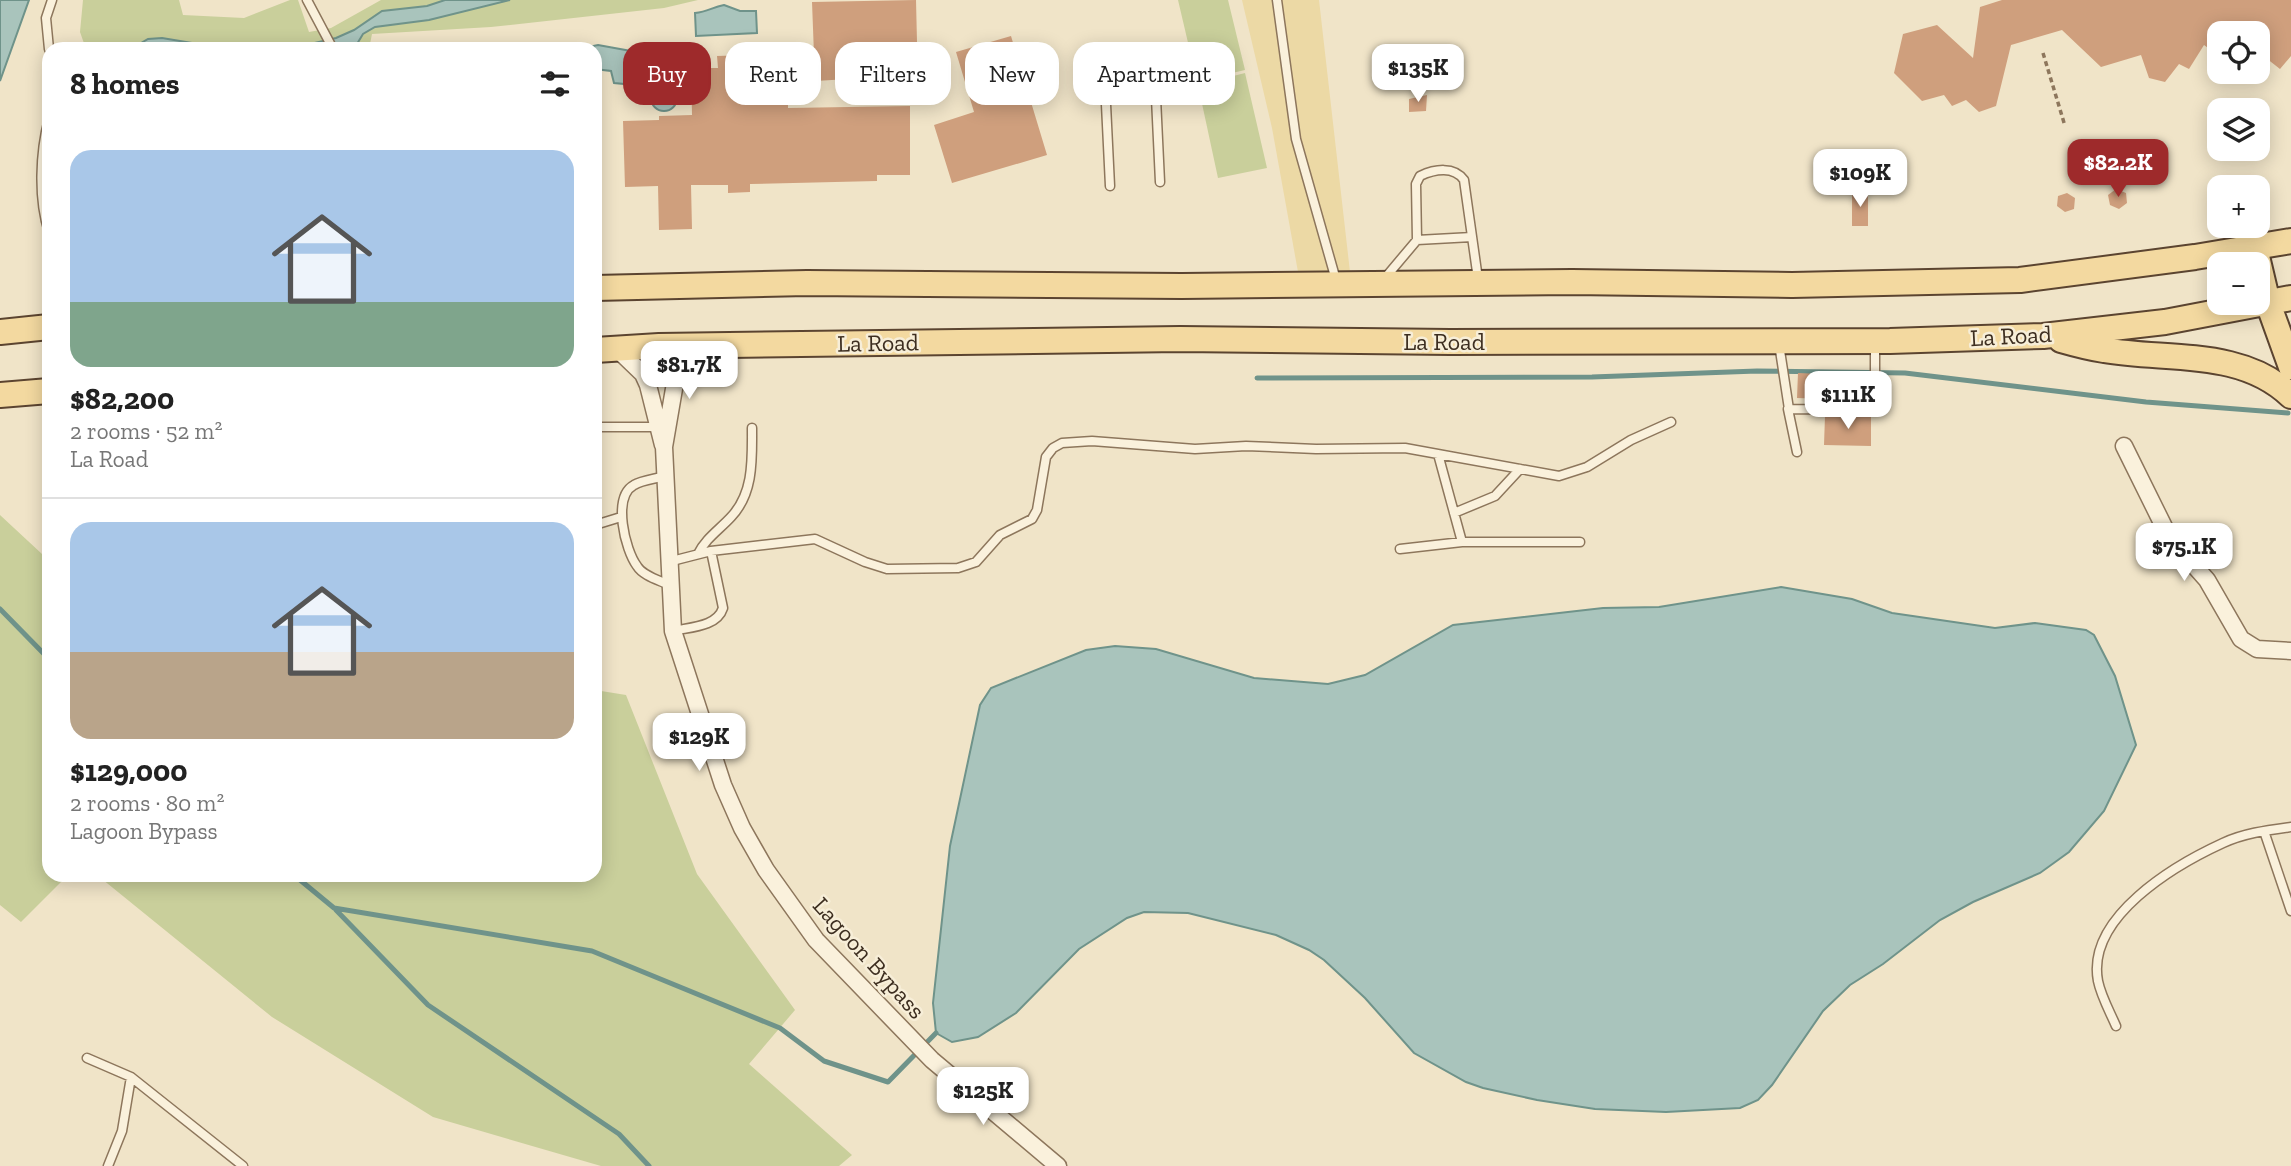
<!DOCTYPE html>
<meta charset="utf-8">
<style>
:root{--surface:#fff;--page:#f6f6f6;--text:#222;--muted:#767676;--line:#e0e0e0;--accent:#9e2a2b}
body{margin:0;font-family:"Zilla Slab",serif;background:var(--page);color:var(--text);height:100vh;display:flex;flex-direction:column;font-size:26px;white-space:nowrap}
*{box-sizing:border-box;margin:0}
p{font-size:23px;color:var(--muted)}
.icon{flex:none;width:38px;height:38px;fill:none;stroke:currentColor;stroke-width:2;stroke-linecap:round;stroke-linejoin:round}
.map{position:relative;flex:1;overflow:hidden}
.panel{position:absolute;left:42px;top:42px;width:560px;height:840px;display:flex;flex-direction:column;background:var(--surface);border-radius:21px;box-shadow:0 4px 18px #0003}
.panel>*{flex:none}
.guide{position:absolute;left:623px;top:42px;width:665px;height:63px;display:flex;gap:14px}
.fabs{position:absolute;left:2207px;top:21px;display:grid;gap:14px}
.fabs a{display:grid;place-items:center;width:63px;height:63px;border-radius:14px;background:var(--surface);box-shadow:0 4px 18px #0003;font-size:35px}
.price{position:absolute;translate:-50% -60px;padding:0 16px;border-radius:14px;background:#fff;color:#222;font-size:23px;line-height:46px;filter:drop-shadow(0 2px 4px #0008)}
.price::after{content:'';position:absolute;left:50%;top:42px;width:21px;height:16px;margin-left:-10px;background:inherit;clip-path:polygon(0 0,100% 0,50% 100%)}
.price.active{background:var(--accent);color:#fff}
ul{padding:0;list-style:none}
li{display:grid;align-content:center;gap:14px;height:371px;padding:0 28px}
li+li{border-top:2px solid var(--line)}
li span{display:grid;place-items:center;height:217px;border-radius:21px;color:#555}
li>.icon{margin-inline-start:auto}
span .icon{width:126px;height:126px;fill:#fffc;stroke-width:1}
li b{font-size:30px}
h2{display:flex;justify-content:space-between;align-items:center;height:84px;padding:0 28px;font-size:30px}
.chip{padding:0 24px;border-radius:21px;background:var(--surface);box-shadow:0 4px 18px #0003;font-size:24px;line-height:63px}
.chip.active{background:var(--accent);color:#fff}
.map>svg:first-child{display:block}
.green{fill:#c9cf9b}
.sand{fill:#ecd9a5}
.water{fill:#a9c4bc;stroke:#6f938a;stroke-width:2}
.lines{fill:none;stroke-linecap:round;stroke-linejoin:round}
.stream{stroke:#6f938a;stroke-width:5}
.building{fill:#cf9f7d}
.service-casing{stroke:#8d765c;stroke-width:11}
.minor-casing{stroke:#8d765c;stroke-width:19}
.primary-casing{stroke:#5b4430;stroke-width:28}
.path{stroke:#8d765c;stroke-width:3.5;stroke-dasharray:5 3.5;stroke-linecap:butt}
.service{stroke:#faf1dc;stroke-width:8}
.minor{stroke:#faf1dc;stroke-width:16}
.primary{stroke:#f3d9a0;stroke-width:24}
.labels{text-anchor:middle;stroke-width:5;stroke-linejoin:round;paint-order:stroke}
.street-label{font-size:24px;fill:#3d2e20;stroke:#f7eed8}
</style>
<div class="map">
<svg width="2291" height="1166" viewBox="0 0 2291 1166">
<rect width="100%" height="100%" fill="#f0e4c8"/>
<path class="green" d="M83,0h96l4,15 61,3 46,-18h8l11,32 22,-4 50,-28h317l-34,8 -173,19 -119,7 -3,15h-283l-6,-17z
M1178,0h50l17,70 -48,11z
M1245,73l22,95 -49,10 -20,-93z
M0,515l42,39 7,1v320h19l-47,47 -21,-17z
M595,690l31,5 71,179 98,136 -46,54 103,91 -13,11h-238l-168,-49 -161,-100 -175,-142h498z"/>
<path class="sand" d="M1242,0h77l31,272h-52l-26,-144z"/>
<path class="water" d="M0,0h29l-29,81z
M445,0h65l-81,20 -54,7 -12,7 -9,15h-65l47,-11 18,-8 28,-19 45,-5z
M724,5l16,6h16l1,22 -61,3 -1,-23c13,-1 17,-6 29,-8z
M162,38l66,11h-97l17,-10z
M598,45l33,6 16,8 32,-8 7,8v5l-8,8 3,11 -6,3c-12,-8 -20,-6 -33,0l1,4 -8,-5 -21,-2 -3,-12 -16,-2 -2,-23z
M651 98a13 13 0 1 1 26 0a13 13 0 1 1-26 0Z
M1781,587l71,12 40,14 103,15 40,-5 51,7 8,5 21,41 21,69 -32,66 -35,41 -29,21 -67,29 -33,18 -57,44 -33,21 -27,26 -51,74 -14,15 -18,8 -74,4 -71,-3 -58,-9 -54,-12 -17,-6 -52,-29 -49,-55 -41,-38 -15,-10 -33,-15 -88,-22 -44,-1 -17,6 -48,31 -63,64 -38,24 -26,5 -16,-9 -3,-30 17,-157 30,-141 11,-17 95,-38 29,-4 41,3 98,29 74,6 37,-9 88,-50 150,-17 56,-1z"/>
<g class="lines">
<path class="stream" d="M1257,378l335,-1 165,-6 148,2 241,29 142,11
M0,609l49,50
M294,875l40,33 258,43 188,77 44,33 64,21 48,-49
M336,910l92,95 191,129 30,32"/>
</g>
<path class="building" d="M916,0l1,42 -7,1v36h-27v-2l-68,4 -3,-79z
M2002,0h289v56l-11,13 -14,-11 -8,10v-35h-39v23l-15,-11 -15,24 -10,-5 -14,18 -16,-4 -8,-23 -40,12 -39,-37 -51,15 -15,61 -17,6 -13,-12 -14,6 -8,-11 -22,6 -28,-28 9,-39 34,-9 36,33 7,-51z
M1011,36l36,119 -95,28 -18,-58 40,-13 -18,-60z
M748,55v12l34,-1 1,26h5v16l122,-2v69h-33v6l-127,3v8l-22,1v-8h-37l1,44 -33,1 -1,-44 -33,1 -2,-66 36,-1v-4l33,-1 -1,-47h27l-1,-12z
M1427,95l-1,16 -17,1v-13z
M2116,189l10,4 1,10 -8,6 -9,-4 -2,-10z
M1852,191h16v35h-16z
M2067,193l8,5 -1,11 -9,3 -8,-6 1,-10z
M1798,373l70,3v27h-43l1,-4 -29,-1z
M1825,416l46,1v29l-47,-1z"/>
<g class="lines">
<g class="service-casing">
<path id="service" d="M307,0l26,49
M1277,0l19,139 40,141
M49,49l-3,-31 6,-18
M49,119c-9,33 -11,80 0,113
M1110,186l-5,-102 4,-13 9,-8 28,2 9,12 5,105
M1417,240l55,-3
M1385,278l32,-38 -1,-56 4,-8c15,-7 34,-10 44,4l14,99
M1779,344l10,65 86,1v-65
M1788,409l9,43
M595,427h62
M665,476c-10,3 -23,4 -31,9 -22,12 -9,65 3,81 6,10 22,14 32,19
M1454,513l41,-17 25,-27
M595,525l26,-8
M1462,542h118
M1400,549l62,-7 -24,-88
M698,554c8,-16 21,-24 33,-37 23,-24 21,-58 21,-89
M668,562l43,-11 104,-12 50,23 22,7 71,-1 18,-6 24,-27 32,-16 5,-9 9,-53 7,-9 9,-5 30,-2 103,8 51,-3 70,3 89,-1 154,28 28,-9 44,-27 40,-18
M673,631c17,-4 44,-4 50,-23l-12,-57
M2264,831l27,80
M2116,1026c-6,-14 -15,-30 -18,-45 -12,-64 77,-116 125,-138 21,-10 46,-13 68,-16
M87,1058l44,19 112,89
M108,1166l14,-35 9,-54"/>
</g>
<g class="minor-casing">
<path id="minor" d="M690,346l-15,37 -11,64 9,184 50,154 19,43 24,42 50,70 116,120 126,106
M617,349l26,25 5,11 15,60
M2124,446l45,91 38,43 34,59 16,10 34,2"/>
</g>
<g class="primary-casing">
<path id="primary" d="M2255,248l13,55 23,64
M595,288l212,-5 375,3 390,-4 220,3 228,-5 175,-23 96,-16
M0,332l49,-5
M2061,340c14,4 29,8 43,10 63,11 137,-2 187,46
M595,350l64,-4 521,-7 270,3 440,-1 153,-5 122,-14 126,-24
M0,395l49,-4"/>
</g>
<path class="path" d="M2043,53l22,73"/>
<use href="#service" class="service"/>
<use href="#minor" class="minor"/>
<use href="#primary" class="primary"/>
</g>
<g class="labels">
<g class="street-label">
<text transform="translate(2011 336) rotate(-3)" y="8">La Road</text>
<text x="1444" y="350">La Road</text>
<text transform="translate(878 343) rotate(-1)" y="8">La Road</text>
<text transform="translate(869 958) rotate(48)" y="8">Lagoon Bypass</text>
</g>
</g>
</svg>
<div class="fabs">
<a><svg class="icon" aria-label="locate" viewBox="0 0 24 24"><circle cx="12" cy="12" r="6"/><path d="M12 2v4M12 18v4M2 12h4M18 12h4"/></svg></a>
<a><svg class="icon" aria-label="layers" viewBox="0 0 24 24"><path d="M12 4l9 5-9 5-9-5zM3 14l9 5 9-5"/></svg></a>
<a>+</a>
<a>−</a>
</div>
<b class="price" style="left:1418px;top:104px">$135K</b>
<b class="price active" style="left:2118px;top:199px">$82.2K</b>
<b class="price" style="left:1860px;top:209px">$109K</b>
<b class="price" style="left:689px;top:401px">$81.7K</b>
<b class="price" style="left:1848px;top:431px">$111K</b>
<b class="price" style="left:2184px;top:583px">$75.1K</b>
<b class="price" style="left:699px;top:773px">$129K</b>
<b class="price" style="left:983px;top:1127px">$125K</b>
<div class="guide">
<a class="chip active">Buy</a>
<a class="chip">Rent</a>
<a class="chip">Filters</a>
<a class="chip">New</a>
<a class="chip">Apartment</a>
</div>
<section class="panel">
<h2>8 homes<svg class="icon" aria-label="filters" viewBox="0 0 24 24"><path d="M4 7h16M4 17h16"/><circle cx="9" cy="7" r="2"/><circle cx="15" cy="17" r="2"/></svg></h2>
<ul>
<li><span style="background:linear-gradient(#a9c7e8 70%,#7fa58c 0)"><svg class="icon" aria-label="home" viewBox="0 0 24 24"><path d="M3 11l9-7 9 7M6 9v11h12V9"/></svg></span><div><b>$82,200</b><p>2 rooms · 52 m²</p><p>La Road</p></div></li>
<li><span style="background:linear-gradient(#a9c7e8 60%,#b9a48a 0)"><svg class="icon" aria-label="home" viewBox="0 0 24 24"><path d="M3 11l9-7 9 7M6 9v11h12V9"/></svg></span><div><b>$129,000</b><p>2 rooms · 80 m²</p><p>Lagoon Bypass</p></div></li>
</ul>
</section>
</div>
